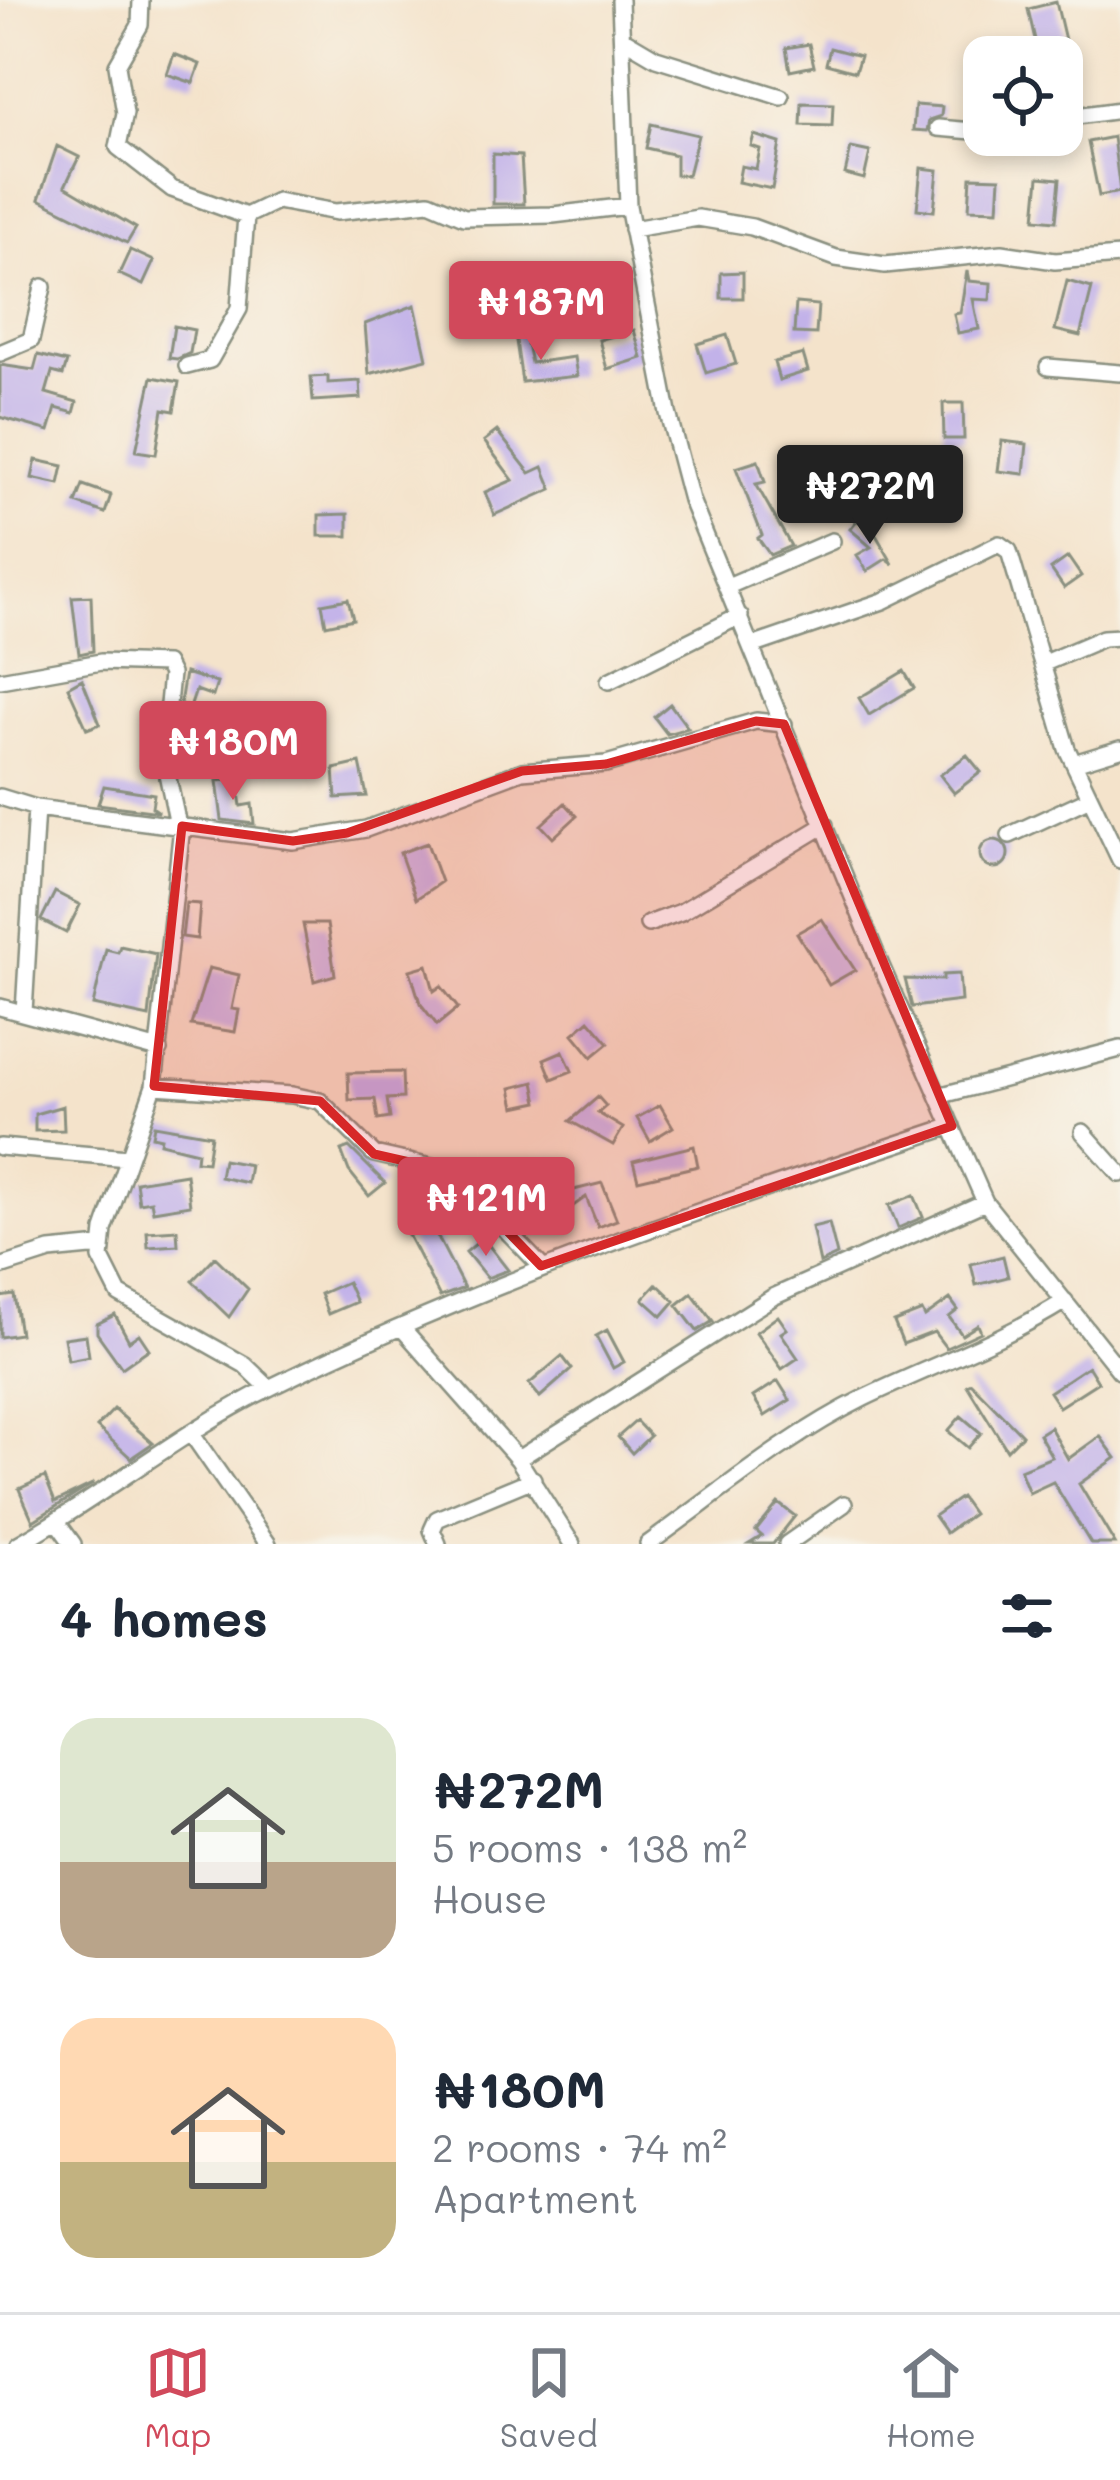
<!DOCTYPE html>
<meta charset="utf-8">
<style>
:root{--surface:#fff;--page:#f6f6f7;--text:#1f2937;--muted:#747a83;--line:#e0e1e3;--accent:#d1495b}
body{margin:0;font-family:Mali,sans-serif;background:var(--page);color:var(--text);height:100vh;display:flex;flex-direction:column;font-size:45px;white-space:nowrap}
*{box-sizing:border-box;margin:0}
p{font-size:39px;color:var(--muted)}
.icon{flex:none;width:66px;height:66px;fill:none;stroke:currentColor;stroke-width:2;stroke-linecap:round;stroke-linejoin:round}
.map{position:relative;height:1544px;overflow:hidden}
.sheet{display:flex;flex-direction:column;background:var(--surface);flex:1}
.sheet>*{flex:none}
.tools{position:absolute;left:963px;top:36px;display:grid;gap:24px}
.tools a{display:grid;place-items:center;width:120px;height:120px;border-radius:24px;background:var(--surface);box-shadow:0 6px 18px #0003;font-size:60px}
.price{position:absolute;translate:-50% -102px;padding:0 27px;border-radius:12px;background:var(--accent);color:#fff;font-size:39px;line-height:78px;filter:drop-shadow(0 3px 6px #0008)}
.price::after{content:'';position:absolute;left:50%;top:72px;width:36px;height:27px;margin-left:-18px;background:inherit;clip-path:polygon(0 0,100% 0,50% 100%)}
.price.active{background:#222;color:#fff}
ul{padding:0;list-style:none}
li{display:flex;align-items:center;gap:36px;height:300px;padding:0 60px}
li span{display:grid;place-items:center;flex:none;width:336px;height:240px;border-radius:36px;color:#555}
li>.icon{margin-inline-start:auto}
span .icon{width:144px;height:144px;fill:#fffc;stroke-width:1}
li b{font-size:51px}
h2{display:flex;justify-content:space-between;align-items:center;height:144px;padding:0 60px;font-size:51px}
.tab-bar{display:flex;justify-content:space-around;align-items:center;height:168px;border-top:3px solid var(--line);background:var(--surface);font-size:33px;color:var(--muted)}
.tab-bar a{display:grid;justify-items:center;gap:6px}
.tab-bar .active{color:var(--accent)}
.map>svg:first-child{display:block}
.building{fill:#c2b2e9}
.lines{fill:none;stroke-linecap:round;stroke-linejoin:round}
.minor-casing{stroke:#8a9080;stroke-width:20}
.minor{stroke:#fff;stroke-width:15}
.marked{fill:#d62828;fill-opacity:0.2;stroke:#d62828;stroke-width:9;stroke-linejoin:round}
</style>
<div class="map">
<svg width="1120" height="1544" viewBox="0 0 1120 1544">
<rect width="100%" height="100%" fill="#f7f3e8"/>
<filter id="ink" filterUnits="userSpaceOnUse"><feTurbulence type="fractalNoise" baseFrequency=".00833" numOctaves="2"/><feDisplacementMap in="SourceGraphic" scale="24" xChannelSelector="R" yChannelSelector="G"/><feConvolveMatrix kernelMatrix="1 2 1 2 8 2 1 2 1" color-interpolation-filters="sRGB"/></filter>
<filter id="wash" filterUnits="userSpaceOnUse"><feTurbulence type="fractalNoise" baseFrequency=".004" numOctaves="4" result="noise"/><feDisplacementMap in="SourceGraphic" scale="48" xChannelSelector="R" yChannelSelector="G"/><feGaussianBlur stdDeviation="2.7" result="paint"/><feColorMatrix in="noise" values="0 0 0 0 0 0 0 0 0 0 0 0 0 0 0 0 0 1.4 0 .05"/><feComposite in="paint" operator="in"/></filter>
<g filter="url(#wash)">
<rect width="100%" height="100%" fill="#f4e3cb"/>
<g id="blocks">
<path class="building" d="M1056,2l13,55h-30l-11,-48z
M809,44l5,22 -24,5 -4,-23z
M830,48l30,8 -5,16 -29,-8z
M174,54l26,10 -7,19 -26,-9z
M802,103l31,1 -1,22 -31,-1z
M915,105l27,2 -1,9 -12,4 -2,11 -14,-1z
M651,124l47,11 -10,40h-12v-20l-30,-7z
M754,135l26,8 -8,46 -34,-7 3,-16 15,3 4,-20 -9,-3z
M1113,137l7,55 -21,4 -11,-54z
M57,146l22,11 -14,29 71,42 -9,15 -88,-44z
M851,148l19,4 -6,27 -19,-5z
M493,154l28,2 3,48h-31z
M921,168l17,2 -4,41 -17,-2z
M971,177l29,1 -2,32 -29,-1z
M1039,177l21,2 -4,42 -21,-2z
M130,250l24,11 -11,24 -24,-11z
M967,271l2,10 22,2 -1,17 -17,-1 6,30 -21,4 -4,-19 6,-1z
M743,272v26h-22v-25z
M1067,281l25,7 -12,48 -25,-6z
M589,299l6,20 -25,8 -6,-20z
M796,303l22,2 -2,29 -22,-1z
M415,305l12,54 -58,15 -4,-50z
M174,326l20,4 -4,23 -13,6 -8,-1z
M523,326l8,37 43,-6 3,19 -55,6 -8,-55z
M634,330l8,28 -35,11 -8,-29z
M727,335l9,29 -30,9 -9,-29z
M803,354l5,17 -29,9 -5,-18z
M38,355l29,7 -4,13 -11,-3 -6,21 31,9 -3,11 -18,-5 -7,23 -49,-14v-52l34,5z
M328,376v7l32,-2 1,17 -48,3 -2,-24z
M152,377l27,5 -5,29 -11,-2 -7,45 -20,-3z
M943,403h20l1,36h-20z
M497,431l33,42 13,-6 9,22 -58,26 -9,-23 28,-12 -29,-39z
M1002,441l25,3 -3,30 -26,-3z
M36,460l27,6 -4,18 -27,-6z
M758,461l7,21 -9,2 35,62 -21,9 -12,-17 4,-3 -26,-67z
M83,485l28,10 -6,18 -29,-10z
M348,514v22h-29v-21z
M857,520l19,15 17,29 -7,-5 -19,12 -10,-16 14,-8 -21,-18z
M1068,557l13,19 -17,12 -13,-19z
M91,596l2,55 -14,3 -7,-57z
M348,599l5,20 -27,6 -4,-21z
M904,671l10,17 -45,27 -10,-17z
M185,673l32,10 -4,13 -17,-6 -6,18 -10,-4z
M82,679l18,45 -13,5 -19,-42z
M670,704l18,24 -21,6 -13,-17z
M263,708l1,28 -27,3 -1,-30z
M967,755l14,17 -27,21 -14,-18z
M360,763l7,33 -31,2 -2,-29z
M237,779l4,27 11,-2 2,20 -32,-4 -5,-39z
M104,786l50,8 -2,13 7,5 -61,-8z
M565,803l12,13 -24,22 -12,-13z
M980 854a14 14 0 1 1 28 0a14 14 0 1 1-28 0Z
M427,843l14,39 -25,17 -16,-46z
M55,892l25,13 -14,28 -25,-13z
M186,903l14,1 -3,35 -15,-2z
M822,919l33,51 -26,15 -32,-52z
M303,924h24l8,51 -21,6z
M120,946l36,8 -7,63 -56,-12 13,-56 12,3z
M427,965l7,26 7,-5 17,22 -21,17 -17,-22 -10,-33z
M209,968l30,7 -7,34 7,1 -4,22 -44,-7z
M959,974l2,27 -49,6 -7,-28 38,1v-5z
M589,1020l20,23 -17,14 -19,-23z
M563,1051l9,20 -20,8 -8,-20z
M402,1072l1,26 -16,1 3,19 -12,2 -3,-21 -26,1 -1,-27z
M534,1082l4,20 -23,5 -4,-19z
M598,1097l8,9 -8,7 25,15 -10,17 -43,-24z
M660,1105l13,22 -23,14 -13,-23z
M63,1106l1,24 -29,1v-17z
M154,1125l57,10 -4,27 -11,-1 1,-9 -37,-9 1,-5 -9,-2z
M694,1146l4,20 -60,14 -5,-19z
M349,1147l36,36 -16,13 -20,-25 -8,-21z
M223,1160l27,5 -3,18 -27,-6z
M528,1171l6,10 -13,7 13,15 -15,14 -9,-11 8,-7 -11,-21z
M186,1174l4,31 -37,6 -2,-10 -12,2 -3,-21z
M602,1183l15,37 -19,7 -12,-30 -27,19 -8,-11 19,-14z
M914,1195l9,22 -25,11 -9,-23z
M829,1223l8,32 -17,8 -8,-36z
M432,1226l32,62 -24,9 -32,-62z
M177,1230l1,15 -30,2 -1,-15z
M483,1238l25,32 -21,8 -21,-26z
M1003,1256l5,21 -32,8 -5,-21z
M215,1257l33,32 -19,28 -37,-36z
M347,1282l9,20 -28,12 -8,-20z
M657,1284l18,17 -13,15 -19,-17z
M692,1293l21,28 -16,10 -20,-26z
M14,1295l6,39 -20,3v-40z
M950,1299l8,11 -9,7 13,18 16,-10 3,7 -35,16 -12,-16 -31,12 -9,-22 28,-11 3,6z
M115,1315l14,26 10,-7 10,15 -27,19 -25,-35v-9z
M778,1316l9,13 -6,4 17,25 -16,11 -26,-37z
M607,1330l17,32 -11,6 -17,-32z
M86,1335l3,21 -21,4 -4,-22z
M562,1356l10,13 -32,28 -11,-13z
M1088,1366l10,16 -39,25 -10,-15z
M778,1381l12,19 -25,16 -12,-19z
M971,1383l51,52 -15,15 -40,-65z
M114,1409l39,34 -22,15 -34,-31z
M961,1416l20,17 -13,15 -20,-17z
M636,1421l14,15 -18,17 -14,-16z
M1050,1427l18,32 32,-23 16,22 -37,26 36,60h-24l-38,-62 -24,11 -9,-23 32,-13 -13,-23z
M45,1477l10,25 39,-19 -61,38 -14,-32z
M961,1497l12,17 -27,19 -12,-17z
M778,1503l17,13 -22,28h-24l13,-8 -6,-5z"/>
</g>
</g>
<g filter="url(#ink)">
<use href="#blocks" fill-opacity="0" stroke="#8a9080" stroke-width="3"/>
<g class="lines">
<g class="minor-casing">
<path id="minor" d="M141,0l-1,25 -23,40 8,48 -7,34 54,42 74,27 31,-15 59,11 93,-10 35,15 89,-2 75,-9
M620,0l8,206 40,207 23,87 191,468 103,234 135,169
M622,38l34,20 125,39
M1062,118l58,-8
M938,128l46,4
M1015,135h28
M632,229l66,-11 54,9 84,31 49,7 117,-12 53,8 65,-5
M0,353l31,-13 12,-53
M187,366l23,-6 29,-51 7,-93
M1048,367l72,6
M728,586l104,-45
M752,646l131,-45 116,-57 10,7 58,198 53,111
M1042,664l61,-26 17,-1
M0,680l101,-18 65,2 5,10 -8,81 15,70
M609,681l131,-65
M1074,763l46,-14
M0,797l36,11 257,33 73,-12 156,-58 84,-7 150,-43 28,3
M182,826l-28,260 -50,144 -3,28 18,36 126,71 24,23
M1010,835l80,-37
M648,924l33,-12 144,-87
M0,1007l159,43
M24,1012l12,-204
M154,1086l138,9 28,6 54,53 75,17 92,95
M942,1095l178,-46
M1083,1132l37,42
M0,1147l128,11
M0,1267l50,-16 51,-5
M402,1328l116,131 54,85
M191,1433l77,111
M518,1459l255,-162 212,-95
M57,1522l16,22
M18,1544c87,-49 165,-114 255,-158 218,-107 449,-184 679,-260
M438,1544l-6,-14 5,-11 96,-40
M648,1544c70,-50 139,-108 216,-146 68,-33 136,-56 201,-97
M787,1544l57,-40"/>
</g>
<use href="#minor" class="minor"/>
</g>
</g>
<path class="marked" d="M756,721l28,3 168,402 -411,140 -92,-95 -75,-17 -54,-53 -166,-15 28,-260 111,15 54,-8 175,-62 84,-7z"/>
</svg>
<div class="tools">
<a><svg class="icon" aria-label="locate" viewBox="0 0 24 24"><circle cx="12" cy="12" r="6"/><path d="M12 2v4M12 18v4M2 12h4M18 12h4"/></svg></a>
</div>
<b class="price" style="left:541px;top:363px">₦187M</b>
<b class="price active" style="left:870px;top:547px">₦272M</b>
<b class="price" style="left:233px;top:803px">₦180M</b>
<b class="price" style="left:486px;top:1259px">₦121M</b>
</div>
<section class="sheet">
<h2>4 homes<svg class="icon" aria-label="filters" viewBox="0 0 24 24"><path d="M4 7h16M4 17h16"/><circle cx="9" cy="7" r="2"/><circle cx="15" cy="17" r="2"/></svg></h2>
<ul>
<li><span style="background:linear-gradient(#dfe7d0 60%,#b9a48a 0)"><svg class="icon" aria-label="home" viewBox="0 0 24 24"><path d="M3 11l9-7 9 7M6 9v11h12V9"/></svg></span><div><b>₦272M</b><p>5 rooms · 138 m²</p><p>House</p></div></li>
<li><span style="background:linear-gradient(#ffd9b3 60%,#c2b280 0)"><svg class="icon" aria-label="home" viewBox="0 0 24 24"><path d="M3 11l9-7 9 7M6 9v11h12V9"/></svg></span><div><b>₦180M</b><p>2 rooms · 74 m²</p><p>Apartment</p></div></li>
</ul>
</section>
<nav class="tab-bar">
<a class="active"><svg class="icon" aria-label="map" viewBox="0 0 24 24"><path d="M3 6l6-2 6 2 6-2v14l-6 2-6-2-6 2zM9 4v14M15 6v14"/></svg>Map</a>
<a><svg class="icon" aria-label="saved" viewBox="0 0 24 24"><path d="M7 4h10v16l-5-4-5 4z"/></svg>Saved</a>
<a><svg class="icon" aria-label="home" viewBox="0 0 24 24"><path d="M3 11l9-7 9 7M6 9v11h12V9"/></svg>Home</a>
</nav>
